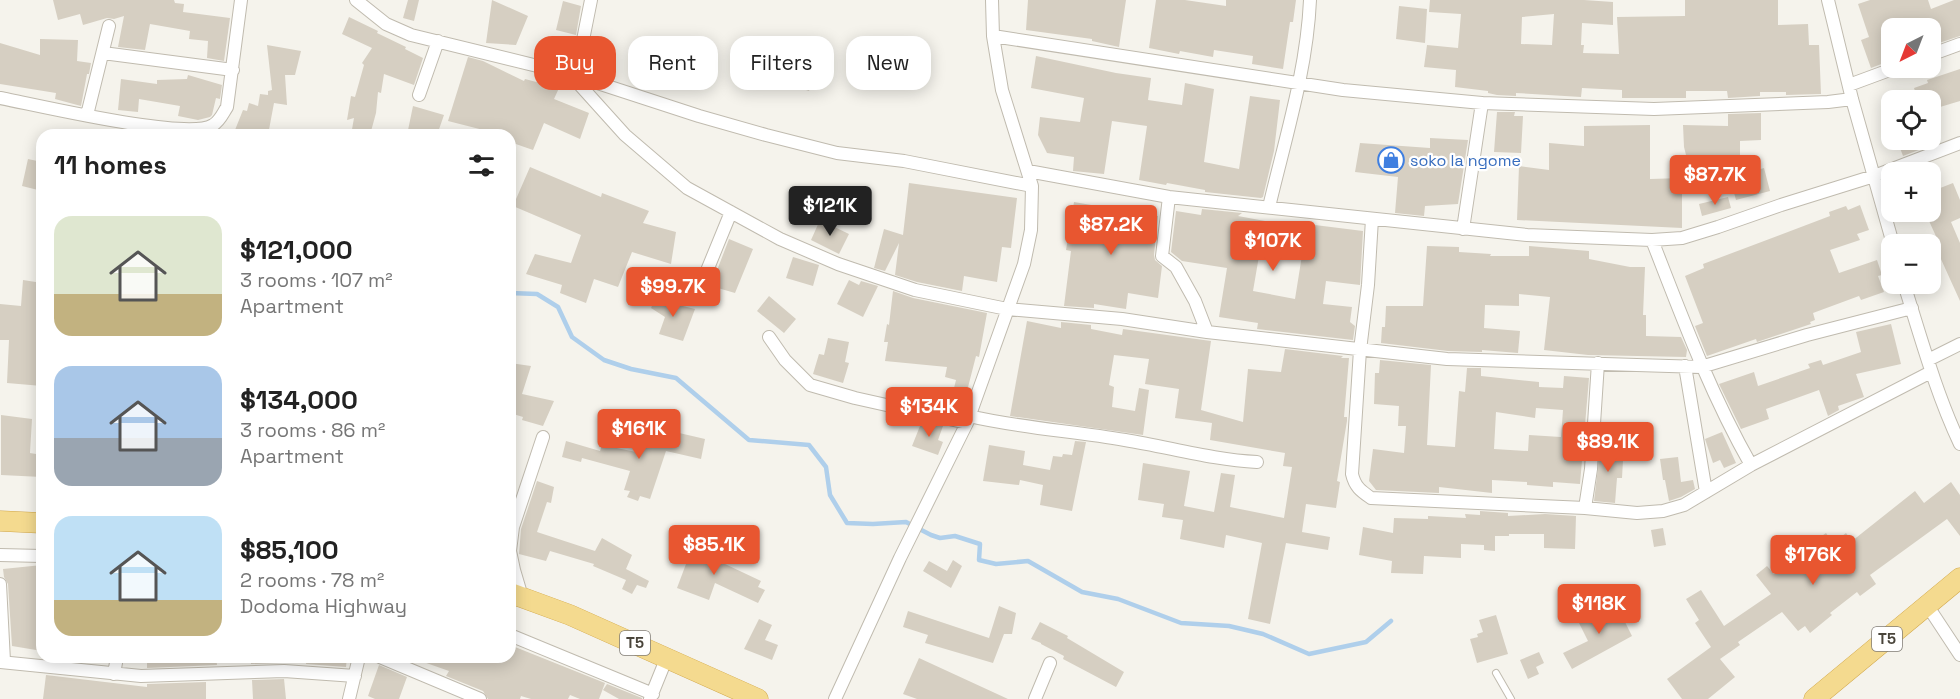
<!DOCTYPE html>
<meta charset="utf-8">
<style>
:root{--surface:#fff;--page:#f2f2f2;--text:#222;--muted:#767676;--accent:#e85630}
body{margin:0;font-family:"Space Grotesk",sans-serif;background:var(--page);color:var(--text);height:100vh;display:flex;flex-direction:column;font-size:22px;white-space:nowrap}
*{box-sizing:border-box;margin:0}
p{font-size:20px;color:var(--muted)}
.icon{flex:none;width:33px;height:33px;fill:none;stroke:currentColor;stroke-width:2;stroke-linecap:round;stroke-linejoin:round}
.map{position:relative;flex:1;overflow:hidden}
.sheet{position:absolute;left:36px;top:129px;width:480px;height:534px;display:flex;flex-direction:column;background:var(--surface);border-radius:18px;box-shadow:0 3px 15px #0003}
.sheet>*{flex:none}
.guide{position:absolute;left:534px;top:36px;width:570px;height:54px;display:flex;gap:12px}
.needle{width:39px;rotate:222deg}
.controls{position:absolute;left:1881px;top:18px;display:grid;gap:12px}
.controls a{display:grid;place-items:center;width:60px;height:60px;border-radius:12px;background:var(--surface);box-shadow:0 3px 15px #0003;font-size:30px}
.price{position:absolute;translate:-50% -51px;padding:0 14px;border-radius:6px;background:var(--accent);color:#fff;font-size:20px;line-height:39px;filter:drop-shadow(0 2px 3px #0008)}
.price::after{content:'';position:absolute;left:50%;top:36px;width:18px;height:14px;margin-left:-9px;background:inherit;clip-path:polygon(0 0,100% 0,50% 100%)}
.price.on{background:#222;color:#fff}
ul{padding:0;list-style:none}
li{display:flex;align-items:center;gap:18px;height:150px;padding:0 18px}
li span{display:grid;place-items:center;flex:none;width:168px;height:120px;border-radius:18px;color:#555}
li>.icon{margin-inline-start:auto}
span .icon{width:72px;height:72px;fill:#fffc;stroke-width:1}
li b{font-size:26px}
h2{display:flex;justify-content:space-between;align-items:center;height:72px;padding:0 18px;font-size:26px}
.tag{padding:0 21px;border-radius:18px;background:var(--surface);box-shadow:0 3px 15px #0003;font-size:21px;line-height:54px}
.tag.on{background:var(--accent);color:#fff}
.map>svg:first-child{display:block}
.lines{fill:none;stroke-linecap:round;stroke-linejoin:round}
.stream{stroke:#afcfeb;stroke-width:4.5}
.building{fill:#d6cfc2;fill-rule:evenodd}
.service-casing{stroke:#c0bbaf;stroke-width:8}
.minor-casing{stroke:#c0bbaf;stroke-width:14}
.trunk-casing{stroke:#d1a74a;stroke-width:21}
.service{stroke:#fff;stroke-width:6}
.minor{stroke:#fff;stroke-width:12}
.trunk{stroke:#f4da8f;stroke-width:20}
.labels{text-anchor:middle;stroke-width:4.5;stroke-linejoin:round;paint-order:stroke}
.shield{fill:#fff;stroke:#807c75;stroke-width:1.5}
.shield-label{font-size:15px;font-weight:bold;fill:#49443a}
.shop-label{font-size:16px;fill:#366cbe;stroke:#fff;text-anchor:start}
</style>
<div class="map">
<svg width="1960" height="699" viewBox="0 0 1960 699">
<rect width="100%" height="100%" fill="#f5f3ec"/>
<g class="lines">
<path class="stream" d="M510,293l27,1 21,13 14,30 32,23 27,9 45,9 73,62 60,5 17,22 4,28 17,28 26,1 33,-2 25,13 9,3 15,-2 25,8 -1,16 17,4 32,-3 54,31 36,7 63,24 48,3 34,8 46,20 57,-12 25,-21"/>
</g>
<path class="building" d="M53,0h121l1,3 9,1 -1,8 47,6 -6,43 -17,-3 1,-17 -19,-2 1,-8 -40,-7 -5,26 -27,-3 6,-31 -10,3 -7,-1 -24,7 -3,-11 -22,6z
M408,0h11l-5,21 -11,-3z
M492,0l36,16 -12,29 -30,-2z
M1028,0h98l-7,47 -27,-6v-2l-66,-9z
M1156,0h29l41,6v-6h70l-3,22h-3l-7,47 -31,-5 1,-8 -39,-6 -1,7 -33,-6 -1,3 -30,-6z
M1430,0h154l29,2v23l-31,-2 -1,22h3l-1,8 36,1 -2,-37 68,-1v-16h93v25l30,-1 1,21h10l2,49 -35,1v-3h-26v4l-32,2 -1,-7h-41v7h-64v-8l-40,-2 -1,9 -65,-4v3l-19,-1 -9,-2v-2l-33,-4 1,-17 -32,-3 3,-22 31,3 3,-34 -32,-2zM1554,14l-2,31 -31,-1 1,-27z
M1870,0h58l3,9 23,-9h6v36l-30,10v-18h-38v32l-21,8 -10,-28 8,-3 -11,-33z
M563,1l18,5 -5,29 -20,-5z
M1399,6l28,3 -2,34 -29,-4z
M349,17l29,14 -1,2 29,14 -1,2 18,9 -9,27 -30,-11 -3,19 -3,-1 -2,21 -6,22h-19l3,-17 -7,2 4,-24 4,1 9,-32 -2,-2 10,-15 -30,-14z
M40,39l38,1 -1,21 14,2 -2,11h-2l-6,32 -26,-7 1,-6 -56,-9v-41l40,12z
M267,45l34,6 -6,24h-10l2,30 -13,-2 -6,32h-35l10,-25 4,1 2,-8 9,3 2,-12 8,1v-4l4,-1z
M1036,56l80,17 35,5 -3,22 34,5 3,-22 29,6 -10,73 35,7 11,-73 30,4 -6,51 -11,46 -2,1 -56,-6v-2l-38,-7 -1,2 -27,-5 8,-54 -35,-5 -8,53 -31,-3 1,-14 -27,-4 -9,-18 2,-18 40,5 4,-24 -53,-10z
M468,57l15,4 41,20 1,-2 34,9 -5,11 35,14 -9,26 -36,-16 -11,27 -23,-8v-7h-7l-55,-14z
M1960,69v32l-30,9v-10h-12l-4,-12 14,-5 -1,-3z
M795,72l18,5 -4,14 -18,-6z
M188,75l34,10 -2,14 -4,-1 -4,17 -2,2 -12,3 -20,-4 2,-10 -41,-7 -1,13 -20,-2 3,-31 36,5v-4l30,-1z
M413,106l31,9 -7,20h-30z
M1497,112h18l-1,4h9l-2,37 -27,-1z
M1761,113v27l-21,1v34l24,-7 6,23 -34,9 -8,-29h-38l-6,-24 -1,-22 45,1v-12z
M1650,125v54l32,-1v50l-165,-8 2,-54 30,4v-27l35,3v-20z
M1430,138l38,2 -10,64 -33,2 -1,10 -29,-3 3,-36 -43,-5 5,-29 70,5z
M1897,140h24l3,8 -21,8z
M28,159l14,3v29l-20,-5z
M530,167l71,30 1,-4 47,18 -6,12 33,9 -5,32 -39,-12 -14,35 -24,-8 -8,24 -26,-10 2,-8 -36,-11 9,-20 36,9 10,-28 -68,-29z
M909,183l108,15 -6,50 -9,-1 -5,35 -33,-6 -2,15 -45,-9 -22,-7 4,-32 -14,28 -11,-3 10,-39 19,6z
M1953,183l7,17v18l-9,4 9,21v58l-20,-44 -10,4v-15l9,-3 -14,-31h5v-20z
M1728,197l3,11 -29,8 -3,-12z
M1074,202l40,7 1,-3 24,4v2l19,4 -4,39 1,5 7,6 -4,32 -30,-5 -2,16 -32,-5v4l-30,-2 7,-55 -5,-1z
M1860,205l9,25 -12,4 3,6 -30,10 9,23 38,-13 5,15 -4,1 6,16 -23,8 -2,-4 -46,17 2,7 -5,2 1,2 -54,18 -1,-3 -49,17 -12,-30 8,-3 -18,-47 19,-8 -1,-4 127,-48 -1,-4 17,-6 2,4z
M1202,209l40,4 -4,3 27,5 -12,70 42,8 12,-75 56,7 -3,54 -34,-4 -3,23 29,3 -2,15 5,4 -2,14 -96,-11 1,-6 -39,-6 8,-49 -45,-7 -11,-9 5,-41 25,4z
M820,220l29,14 -10,20 -28,-14z
M729,239l24,10 -18,44 -24,-7z
M1427,246l32,1v5l32,2 -1,2h39v-10l60,5v8l41,8h15l-2,48h3v21l35,1 6,13 -1,7 -98,-2 -44,-5 6,-53 -31,-3v12l-34,-1 -1,23 36,3 -2,22 -36,-3v2l-34,-1 -67,-8 1,-16h3l1,-21h37z
M793,257l26,8 -6,21 -27,-8z
M23,280l19,3v103l-35,-3 2,-43h-9v-36l21,2z
M849,280l10,5 2,-4 17,5 -15,31 -26,-13z
M893,291l20,7 74,15 -8,44 -3,-1 -11,43 -13,-3 4,-16 -11,-3 2,-10 -62,-6 3,-19h-4l3,-18 2,1z
M657,295l11,3 -1,4 28,7 -12,32 -24,-7 6,-17 -14,-9z
M769,296l27,23 -12,14 -27,-22z
M1027,321l34,7v-6l30,3v4l31,6 1,-6 88,12 -10,69 42,12 5,-53 33,3 4,-23 58,7 -2,2h8l-5,59h3v4l-10,60 3,1 -4,26 -30,-4 -4,28 28,5 -2,13 -42,-7 -16,81 -22,-5 14,-76 -36,-8 -2,13 -44,-9 3,-19 -21,-3 2,-13 -26,-4 5,-37 47,8 -6,35 30,6 7,-39 14,2 -5,32 54,11 8,-51 -9,-1 2,-13 -75,-13 2,-17 -37,-5 4,-29 -34,-5 4,-25 -35,-4 -5,30 5,2 -2,20 23,4 4,-23 10,2 -6,45 -133,-19z
M1891,324l10,40 -45,10 8,23 -26,9 1,4 -11,6 -9,-26 -53,19 3,10 -28,10 -22,-45 35,-12 4,14 52,-18 -2,-4 13,-4 2,5 38,-13 -5,-20z
M828,338l21,4 -4,20 4,1 -6,20 -30,-9 6,-20 5,1z
M1380,360l51,5 -4,80 28,2 4,-56 6,1 2,-24h14v8l58,6v5l24,1 1,-12 25,2 -9,106 -27,-2v5l-26,-2v-3l-35,-2v13l-53,-6v6l-63,-3 -7,-9 4,-32 31,4 2,-27h-8l1,-20 -25,-2 1,-31h4zM1536,408l27,2 -2,27 -32,-2 -1,16 -34,-2 2,-37 39,6z
M510,363l21,3 -9,28 32,7 -11,25 -21,-6 1,-3 -13,-4z
M1,415l31,4 -2,34 12,2v22l-41,-2z
M922,421l21,5 -5,14 5,2 -5,13 -26,-9z
M675,432l30,7 -4,20 -35,-8 -16,48 -10,-3 -2,5 -11,-4 3,-6 -6,-1 6,-19 -48,-13 -1,4 -19,-5 4,-16 34,10 2,-6 39,8 3,-7h-4l2,-10 31,6z
M1722,432l14,31 -12,5 -4,-8 -7,3 -8,-24z
M1075,441l11,1 -14,69 -32,-6 3,-20 -23,-5 -1,5 -36,-4 6,-36 36,6 -2,14 27,5 3,-14 9,1 1,-3 9,1z
M1601,443l17,1 -1,15 6,1 -1,18h-5l-2,25 -21,-2z
M1678,457l3,25 12,-2 2,9 -14,8 -12,4 -4,-21h-2l-3,-21z
M537,481l17,6 -3,16 -4,-1 -10,30 58,19 7,-13 30,17 -6,14 23,12 -3,7 -9,-3 -5,9 -10,-5 4,-9 -33,-14 1,-2 -44,-13 -4,10 -27,-7 2,-25z
M1951,482l9,13v41l-13,-17 -77,56 6,9 -16,12 -3,-4 -27,21 2,2 -22,18 -5,-7 -7,5 -16,-19 -44,30 2,3 -20,14 15,18 -27,22h-26l-15,-20 44,-32 -16,-24 4,-3 -13,-21 15,-9 23,36 47,-32 -15,-19 11,-9 7,8 16,-12 7,9 20,-14 -8,-12 17,-12 7,10 13,-10 6,8 63,-50 9,12z
M1480,511l28,2v3l37,-2 31,2 -1,33 -31,-1v-14h-35v2h-14v15l-11,-1v-5l-23,-1v14l-37,-2 -1,18 -32,-1 1,-12 -33,-6 4,-28 30,6 1,-15 34,1v-3l38,2 -1,-4 15,1z
M1663,528l3,17 -12,2 -3,-17z
M682,545l28,12 1,-3 15,7 -1,3 36,17 -3,6 7,3 -7,13 -43,-20 -6,17 -32,-12 9,-24 -10,-4z
M953,560l9,6 -11,22 -28,-17 6,-10 18,10z
M42,565v86l-30,-5 -4,-62 -4,-7 -1,-8z
M1615,602l17,34 -60,33 -9,-16 25,-12 -10,-20z
M999,606l17,7 -4,21h-8l-11,29 -68,-20 3,-8 -25,-8 5,-16 81,27z
M1496,615l12,39 -31,9 -7,-24 8,-2 -1,-3 6,-2 -4,-12z
M759,619l13,6 -7,15 13,5 -6,15 -28,-11z
M1040,622l28,14 -1,2 57,34 -8,15 -53,-28 1,-3 -23,-12v-1l-10,-4z
M510,645l95,38 -6,16h-19l-10,-4 -2,4h-37l-10,-3 -1,3h-32l-5,-8 -37,-15 3,-5 -34,-12 1,-2h94z
M1539,652l5,11 -8,4 3,7 -11,5 -8,-19z
M147,657h69l1,8 -70,3z
M251,657h32v6l-32,1z
M307,657h40l-1,10 -40,-3z
M919,658l89,41h-91l-14,-5z
M379,665l28,12 -8,22h-24l-7,-3z
M46,675l101,12v-3l59,-2v17h-163z
M284,679l2,20h-33l-1,-19z
M607,684l35,14v1h-23l-16,-9z"/>
<g class="lines">
<g class="service-casing">
<path id="service" d="M1496,673l15,26"/>
</g>
<g class="minor-casing">
<path id="minor" d="M356,0l30,24 25,11 159,39 129,42 67,19 71,18 67,8 128,25
M591,0l-9,45 -12,29 55,61 62,53 93,51 58,25 77,26 92,19 115,10 85,13 240,27 254,8 106,-32 105,-27
M1828,0l24,99 41,145
M993,36l350,54 139,13 172,6 174,-7 24,-3
M103,53l130,17
M1930,55l30,-11
M1849,85l46,-17
M419,95l19,-54
M0,98c37,7 187,43 213,27 7,-4 10,-12 14,-18l14,-107
M87,115l22,-89
M1028,171l141,26 358,38 125,5 30,-2 36,-11 63,-22 93,-29 86,-33
M1169,197l-7,59 14,11 19,34 12,31
M1269,207c16,-68 38,-137 41,-207
M1372,219l-4,66 -8,65 -8,124c3,13 9,17 19,24l214,10 52,5 26,-2 21,-6 67,-40 180,-93
M1463,229l19,-126
M1652,240c30,77 58,153 99,225
M678,283l20,-3 8,-7 25,-61
M1904,284c17,54 32,109 56,160
M769,337l16,23 25,25 45,13 112,25
M1928,360l32,-16
M1685,366l21,126
M969,416c51,12 104,15 156,24 44,7 88,20 132,22
M1585,508l6,-39 7,-106
M510,551l3,-24 30,-90
M510,551l4,19 8,27
M0,555l42,1
M0,584l4,77
M1927,605l33,50
M510,635l143,59
M380,657l100,42
M0,662l141,14 143,-5 71,5
M114,674l3,-17
M349,699l10,-42
M650,699l17,-42
M835,699l65,-141 67,-135 57,-159 7,-34 1,-44 -30,-96 -9,-54 -1,-36
M1035,699l15,-36"/>
</g>
<g class="trunk-casing">
<path id="trunk" d="M0,521l42,2
M510,593l60,22 188,84
M1814,699l146,-121"/>
</g>
<use href="#service" class="service"/>
<use href="#minor" class="minor"/>
<use href="#trunk" class="trunk"/>
</g>
<defs>
<g id="shop-ring" transform="scale(1.35)"><circle r="9.5" fill="#fff" stroke="#3f7fe0" stroke-width="1.5"/><path d="M-5-2.5h2.3a2.7 3.5 0 0 1 5.4 0H5L5.5 6h-11ZM-1.5-2.5h3a1.5 2.3 0 0 0-3 0Z" fill="#3f7fe0"/></g>
</defs>
<g fill-rule="evenodd">
<use href="#shop-ring" x="1391" y="160"/>
</g>
<g class="labels">
<g class="shield">
<rect x="1872" y="627" width="30" height="24" rx="4.5"/>
<rect x="620" y="631" width="30" height="24" rx="4.5"/>
</g>
<g class="shield-label">
<text x="1887" y="644">T5</text>
<text x="635" y="648">T5</text>
</g>
<g class="shop-label">
<text x="1410" y="166">soko la ngome</text>
</g>
</g>
</svg>
<div class="controls">
<a><svg class="needle" viewBox="-14 -14 28 28"><path d="M0-13l5 13h-10z" fill="#e53935"/><path d="M0 13l5-13h-10z" fill="#767676"/></svg></a>
<a><svg class="icon" aria-label="locate" viewBox="0 0 24 24"><circle cx="12" cy="12" r="6"/><path d="M12 2v4M12 18v4M2 12h4M18 12h4"/></svg></a>
<a>+</a>
<a>−</a>
</div>
<b class="price" style="left:1715px;top:206px">$87.7K</b>
<b class="price on" style="left:830px;top:237px">$121K</b>
<b class="price" style="left:1111px;top:256px">$87.2K</b>
<b class="price" style="left:1273px;top:272px">$107K</b>
<b class="price" style="left:673px;top:318px">$99.7K</b>
<b class="price" style="left:929px;top:438px">$134K</b>
<b class="price" style="left:639px;top:460px">$161K</b>
<b class="price" style="left:1608px;top:473px">$89.1K</b>
<b class="price" style="left:714px;top:576px">$85.1K</b>
<b class="price" style="left:1813px;top:586px">$176K</b>
<b class="price" style="left:1599px;top:635px">$118K</b>
<div class="guide">
<a class="tag on">Buy</a>
<a class="tag">Rent</a>
<a class="tag">Filters</a>
<a class="tag">New</a>
</div>
<section class="sheet">
<h2>11 homes<svg class="icon" aria-label="filters" viewBox="0 0 24 24"><path d="M4 7h16M4 17h16"/><circle cx="9" cy="7" r="2"/><circle cx="15" cy="17" r="2"/></svg></h2>
<ul>
<li><span style="background:linear-gradient(#dfe7d0 65%,#c2b280 0)"><svg class="icon" aria-label="home" viewBox="0 0 24 24"><path d="M3 11l9-7 9 7M6 9v11h12V9"/></svg></span><div><b>$121,000</b><p>3 rooms · 107 m²</p><p>Apartment</p></div></li>
<li><span style="background:linear-gradient(#a9c7e8 60%,#9aa5b1 0)"><svg class="icon" aria-label="home" viewBox="0 0 24 24"><path d="M3 11l9-7 9 7M6 9v11h12V9"/></svg></span><div><b>$134,000</b><p>3 rooms · 86 m²</p><p>Apartment</p></div></li>
<li><span style="background:linear-gradient(#bfe0f5 70%,#c2b280 0)"><svg class="icon" aria-label="home" viewBox="0 0 24 24"><path d="M3 11l9-7 9 7M6 9v11h12V9"/></svg></span><div><b>$85,100</b><p>2 rooms · 78 m²</p><p>Dodoma Highway</p></div></li>
</ul>
</section>
</div>
